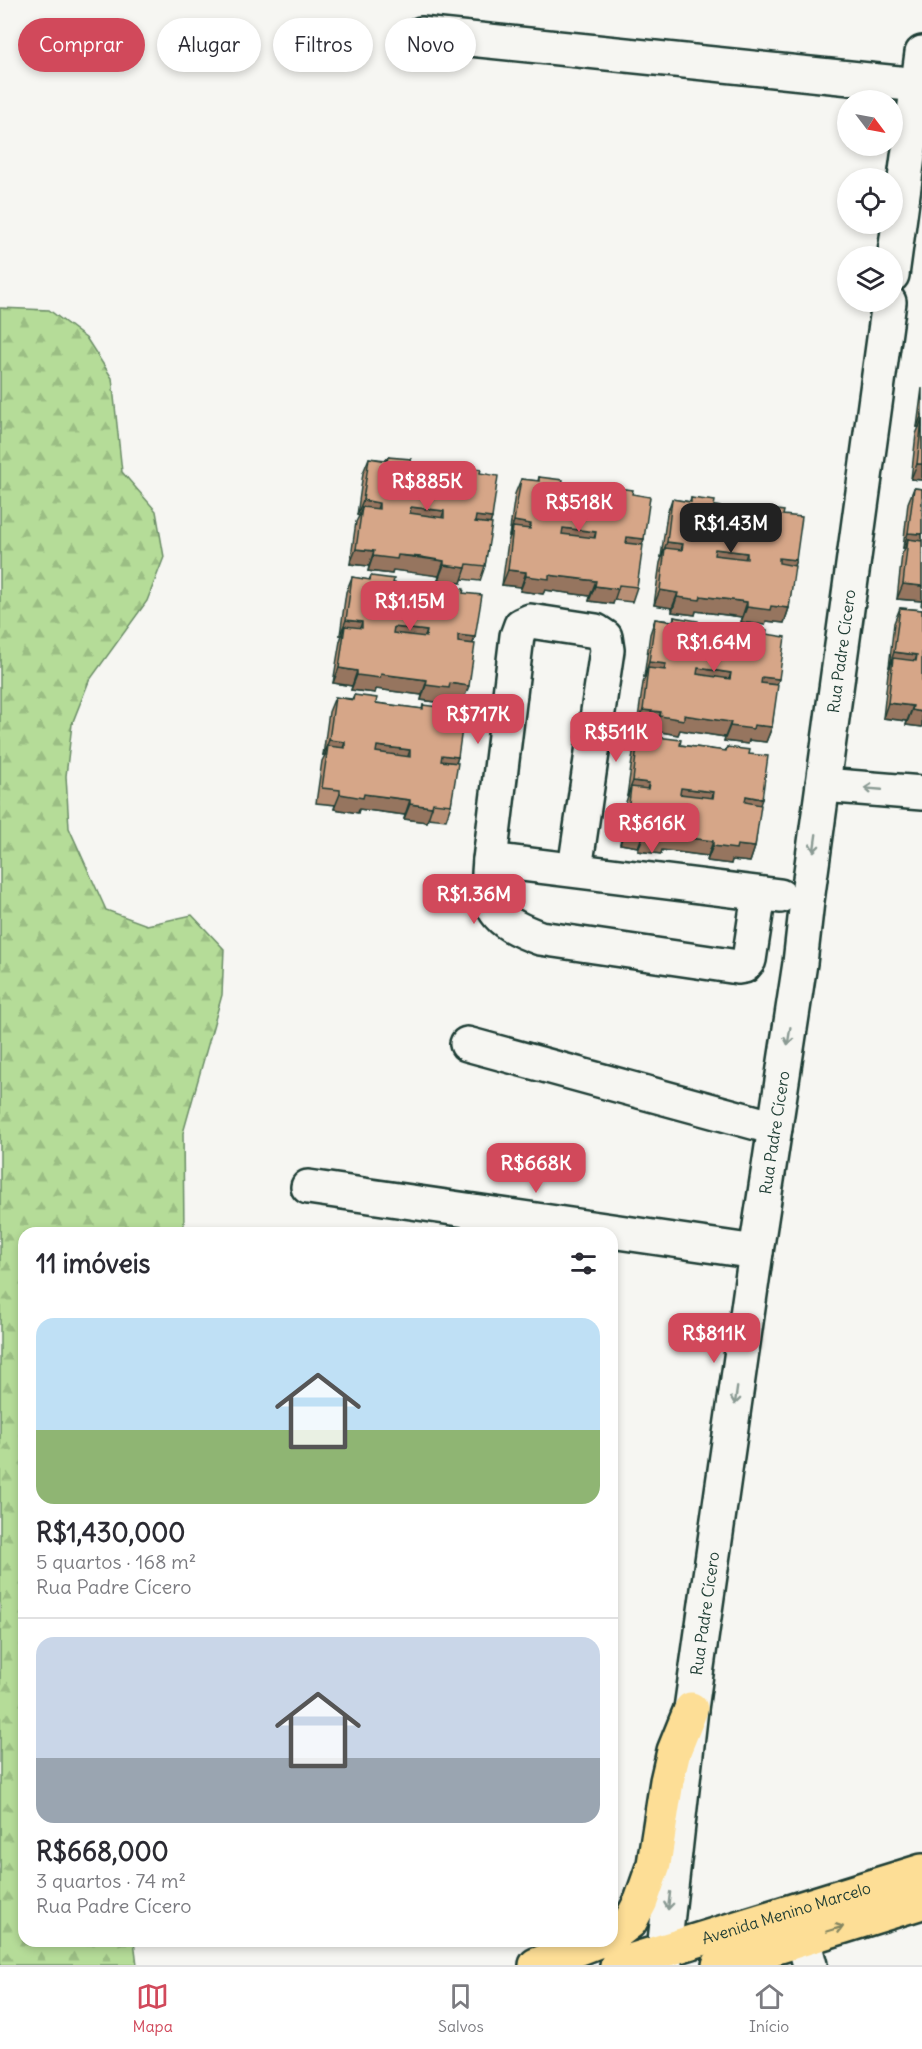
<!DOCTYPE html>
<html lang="pt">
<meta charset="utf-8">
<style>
:root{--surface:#fff;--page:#f2f2f3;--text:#2b2b33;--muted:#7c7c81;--line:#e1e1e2;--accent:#d1495b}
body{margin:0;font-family:Delius,sans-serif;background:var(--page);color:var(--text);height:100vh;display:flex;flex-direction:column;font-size:22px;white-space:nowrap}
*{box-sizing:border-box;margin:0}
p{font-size:20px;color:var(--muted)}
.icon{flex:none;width:33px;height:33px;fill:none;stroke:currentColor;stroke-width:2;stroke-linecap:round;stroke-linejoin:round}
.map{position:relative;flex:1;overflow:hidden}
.sheet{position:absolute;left:18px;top:1227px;width:600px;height:720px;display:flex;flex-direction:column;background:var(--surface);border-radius:18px;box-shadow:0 3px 9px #0003}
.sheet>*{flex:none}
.hud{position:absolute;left:18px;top:18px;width:600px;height:54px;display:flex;gap:12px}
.needle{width:39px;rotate:122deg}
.controls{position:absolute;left:837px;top:90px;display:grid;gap:12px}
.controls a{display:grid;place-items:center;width:66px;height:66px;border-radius:50%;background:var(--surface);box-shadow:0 3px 9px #0003;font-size:30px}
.price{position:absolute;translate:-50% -51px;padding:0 14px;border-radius:12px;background:var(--accent);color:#fff;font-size:20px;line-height:39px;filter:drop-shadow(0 2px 3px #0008)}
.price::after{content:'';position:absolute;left:50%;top:36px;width:18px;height:14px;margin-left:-9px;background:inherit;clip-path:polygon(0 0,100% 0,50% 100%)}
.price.selected{background:#222;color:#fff}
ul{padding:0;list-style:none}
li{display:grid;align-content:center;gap:12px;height:318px;padding:0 18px}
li+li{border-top:2px solid var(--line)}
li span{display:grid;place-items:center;height:186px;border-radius:18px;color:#555}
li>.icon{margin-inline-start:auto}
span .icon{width:108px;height:108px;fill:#fffc;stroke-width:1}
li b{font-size:26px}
h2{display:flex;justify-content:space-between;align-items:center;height:72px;padding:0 18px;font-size:26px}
.tag{padding:0 21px;border-radius:27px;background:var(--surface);box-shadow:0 3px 9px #0003;font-size:21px;line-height:54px}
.tag.selected{background:var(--accent);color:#fff}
.tab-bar{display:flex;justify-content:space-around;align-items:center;height:84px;border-top:2px solid var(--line);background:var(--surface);font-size:16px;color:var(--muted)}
.tab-bar a{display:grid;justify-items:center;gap:3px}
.tab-bar .selected{color:var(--accent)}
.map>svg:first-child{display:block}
.forest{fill:url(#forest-firs);stroke:#6a8c66;stroke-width:1.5}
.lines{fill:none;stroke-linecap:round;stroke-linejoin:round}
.minor-casing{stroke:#1f3d34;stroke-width:38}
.major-casing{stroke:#1f3d34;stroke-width:38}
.minor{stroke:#f6f6f2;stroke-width:33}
.major{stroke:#fdde96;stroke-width:33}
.wall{fill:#b88f75;stroke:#1f3d34;stroke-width:1.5}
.shaded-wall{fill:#96745f;stroke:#1f3d34;stroke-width:1.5}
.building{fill:#d6a688;stroke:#1f3d34;stroke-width:1.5;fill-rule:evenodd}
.oneway{stroke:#8a9a93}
.oneway2{stroke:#838560}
.labels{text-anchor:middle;stroke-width:4.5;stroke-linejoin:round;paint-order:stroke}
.street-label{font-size:16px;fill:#1f3d34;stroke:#f6f6f2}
</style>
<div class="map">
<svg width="922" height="1965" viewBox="0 0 922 1965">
<defs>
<pattern id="forest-firs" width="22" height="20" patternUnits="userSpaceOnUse" patternTransform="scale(1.5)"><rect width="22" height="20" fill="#b5dc98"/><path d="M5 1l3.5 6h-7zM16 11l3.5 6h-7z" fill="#9bbe84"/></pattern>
</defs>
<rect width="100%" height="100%" fill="#f6f6f2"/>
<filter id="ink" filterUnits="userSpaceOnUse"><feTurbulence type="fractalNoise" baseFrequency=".0167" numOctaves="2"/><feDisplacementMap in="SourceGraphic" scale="12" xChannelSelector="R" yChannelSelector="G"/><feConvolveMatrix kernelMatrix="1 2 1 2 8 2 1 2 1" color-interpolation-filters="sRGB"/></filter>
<g filter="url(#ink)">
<path class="forest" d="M0,308l49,2 38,29 25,39 10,94 34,39 8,46 -17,44 -58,80 -17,43 -6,52 3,52 37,82 41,15 45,-10 32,34 -2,46 -39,138 1,100h-160v708h110l3,24h-137z"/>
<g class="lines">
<g class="minor-casing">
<g id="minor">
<path d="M421,34l497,51"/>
<path d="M892,275l30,-222"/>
<path d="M823,785l99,8"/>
<path d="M490,860l290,36"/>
<path d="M575,869l32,-219 -2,-13 -9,-6 -66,-10 -9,4 -4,11 -27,224c-5,50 4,61 50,78l198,29 6,-1 5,-6 10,-66"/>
<path d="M467,1044l308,84"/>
<path d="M308,1187l448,65"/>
<path d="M803,1939l7,26"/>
<path id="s1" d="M665,1965l-1,-15 27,-241 65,-457 44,-289 7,-62 82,-599"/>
</g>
</g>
<g class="major-casing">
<g id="major">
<path d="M612,1936l18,-14 11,-21 13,-37 13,-83 7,-30 17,-42"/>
<path d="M536,1965l62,-24"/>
<path id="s2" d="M617,1965l305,-94"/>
<path d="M719,1965l203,-63"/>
</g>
</g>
<use href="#minor" class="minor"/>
<use href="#major" class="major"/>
</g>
<path class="wall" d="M922,388v92l-11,-1 5,-45 3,-7h-2z
M388,457l22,7 46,6 1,-4 23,7 12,45 -2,6 -5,42 -5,15 -18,-2 -1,4 -23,-3 1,-4 -24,-4 -22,-2 -1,4 -24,-3 1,-5 -19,-2 6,-42 3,-6 -2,-1 6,-42 6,-15 17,2z
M539,477l23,8 46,6 1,-4 23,7 12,45 -2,5 -5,43 -5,15 -18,-2 -1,4 -24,-3 1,-5 -45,-6 -2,4 -23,-3 1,-4 -19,-2 6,-43 2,-6h-1l6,-42 6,-15 17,2z
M914,488l8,1v117l-1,-1 1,-4 -25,-2 5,-45 3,-6h-2l5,-45z
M691,498l23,8 45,6 2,-4 22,7 13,45 -2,5 -5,43 -5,15 -18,-2 -1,4 -24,-3 1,-5 -24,-3 -22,-3 -1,4 -23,-3v-4l-18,-3 6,-42 2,-6h-1l6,-43 5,-15 18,3z
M371,576l22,7 46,7 1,-5 23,8 12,44 -2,6 -10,58 -18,-2 -1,4 -23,-3 1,-5 -46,-6 -1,4 -24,-3 1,-4 -19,-3 7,-42 2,-6h-2l6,-43 6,-15 17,3z
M900,608l22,2v117l-16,-2 1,-4 -24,-3 5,-45 2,-6h-1l5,-44z
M674,617l23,8 46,6 1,-4 22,7 11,51 -5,42 -6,15 -17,-2 -1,4 -24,-3 1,-4 -45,-7 -2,5 -23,-4v-4l-18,-2 6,-42 2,-6h-1l6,-43 5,-15 18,2z
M354,695l22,8 46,6 1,-4 23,7 12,45 -2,6 -5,42 -5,15 -18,-2 -1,4 -23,-3 1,-4 -46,-6 -1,4 -24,-4 1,-4 -19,-2 6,-42 3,-6h-2l6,-43 6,-15 17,2z
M657,737l23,8 45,6 2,-4 22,7 11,50 -5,43 -5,15 -18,-2 -1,4 -24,-3 1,-5 -46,-6 -1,4 -23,-3v-4l-18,-3 6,-42 2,-6h-1l6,-43 5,-15 18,3z"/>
<path class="shaded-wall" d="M922,414v14v-9l-3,8h-2z
M917,464h5v16l-11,-1z
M363,500l16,3 -5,15 -12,-11 -3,9 -2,-1z
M411,507l33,4 -5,15 -33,-4z
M476,516l16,2 -5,15 -17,-2z
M514,521l17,3 -6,15 -12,-12 -3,9h-1z
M563,528l33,4 -5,15 -34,-4z
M908,533l14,1v15l-14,-10 -3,9h-2z
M627,537l17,2 -5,15 -17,-2z
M667,542l16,2 -5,15 -13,-11 -3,9h-1z
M356,549l18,2 -5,15 -19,-2z
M715,549l32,4 -5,15 -33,-4z
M398,555l46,6 -5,15 -46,-6 -1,4 -24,-3 5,-15z
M779,558l17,2 -5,15 -17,-2z
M444,565l22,3 -5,15 -23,-3z
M508,570l18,2 -5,15 -19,-2z
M549,575l47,6 -6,15 -45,-6 -2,4 -23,-3 6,-15z
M903,584l19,2v15l-25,-2z
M595,586l23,3 -5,15 -24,-3z
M660,590l18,3 -6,15 -18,-3z
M701,596l46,6 -5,15 -46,-6 -1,4 -23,-3 5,-15z
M771,606l18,2 -5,15 -18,-2 -1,4 -24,-3 6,-15z
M346,620l16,2 -5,15 -12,-11 -3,9h-2z
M394,627l33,4 -6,15 -32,-4z
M458,635l17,2 -5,15 -17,-2z
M894,652l23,3 -5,15 -19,-12 -3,9h-1z
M649,662l17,2 -5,15 -13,-11 -3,9h-1z
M339,668l18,3 -5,15 -19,-3z
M698,668l33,5 -5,15 -34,-5z
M381,674l46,6 -5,15 -46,-6 -1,4 -24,-3 6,-15z
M762,677l17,2 -5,15 -17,-2z
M450,683l19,3 -6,15 -18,-2 -1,4 -23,-3 5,-15z
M888,703l25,3 -6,15 -24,-3z
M643,710l18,2 -6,15 -18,-2z
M912,710l10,2v15l-16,-2z
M684,715l47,7 -6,15 -45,-7 -2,5 -23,-4 5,-15z
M754,725l18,2 -6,15 -17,-2 -1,4 -24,-3 6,-15z
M329,740l16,2 -5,15 -12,-11 -3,9h-2z
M377,746l33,4 -5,15 -33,-4z
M442,755l16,2 -5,15 -17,-2z
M633,781l16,2 -5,15 -13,-11 -3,9h-1z
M681,788l33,4 -6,15 -33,-4z
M340,794h24l46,6 -5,15 -46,-6 -1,4 -24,-4z
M746,796l16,3 -5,15 -17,-3z
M410,804l22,3 -5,15 -23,-3z
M626,829l18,3 -6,15 -18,-3z
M667,835l46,6 -5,15 -46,-6 -1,4 -23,-3 5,-15z
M737,845l18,2 -5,15 -18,-2 -1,4 -24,-3 6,-15z"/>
<path class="building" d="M922,419v45h-5z
M388,457l23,2 -1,5 47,6v-4l24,3 -1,4 18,3 -6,42 -16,-2 -1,6 17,2 -7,42 -18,-2 -1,4 -22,-3v-4l-23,-4 -23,-2 -1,4 -24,-3 1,-5 -18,-2 6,-42 17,2v-6l-16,-3 6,-42 18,3zM411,507l33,4v7l-34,-5z
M539,477l24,3 -1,5 46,6 1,-4 24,3 -1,4 18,3 -6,42 -17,-2 -1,6 17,2 -6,42 -18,-2 -1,4 -23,-3 1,-5 -47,-6v4l-23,-3v-4l-18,-2 5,-43 17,2 1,-5 -17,-3 7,-42 18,2zM563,528l33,4 -1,6 -33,-4z
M914,488l8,1v45l-14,-1z
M691,498l24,3 -1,5 46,6 1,-4 23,3 -1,4 19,2 -6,43 -17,-2v5l16,3 -6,42 -18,-2 -1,4 -23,-3v-5l-46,-6 -1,4 -23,-3 1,-4 -18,-3 5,-42 17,2 1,-6 -16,-2 5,-43 19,3zM715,549l32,4v6l-33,-4z
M908,539l14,2v45l-19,-2z
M371,576l23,3 -1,4 47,7v-5l24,4 -1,4 19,2 -7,42 -17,-2v7l17,2 -6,42 -19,-3 -1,5 -23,-3 1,-5 -46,-6 -1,4 -23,-3v-4l-18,-3 6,-42 17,2v-6l-16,-2 6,-43 18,3zM394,627l33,4 -1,6 -33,-4z
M900,608l22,2v102l-10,-2 1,-4 -25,-3 5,-45 23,3 1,-6 -23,-3z
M674,617l24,4 -1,4 46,6 1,-4 23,3 -1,4 19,3 -6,42 -17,-2 -1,6 17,2 -6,42 -18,-2 -1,4 -23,-3 1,-4 -47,-7v5l-24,-4 1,-4 -18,-2 5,-42 17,2 1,-6 -17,-2 6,-43 19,3zM698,668l33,5 -1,6 -33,-5z
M354,695l23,3 -1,5 47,6v-4l24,3 -1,4 18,3 -6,42 -16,-2 -1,6 17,2 -7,42 -18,-2 -1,4 -22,-3v-4l-46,-6 -1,4 -23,-4v-4l-18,-2 6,-42 17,2v-6l-16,-2 6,-43 18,3zM377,746l33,4v7l-34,-5z
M657,737l24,3 -1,5 46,6 1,-4 23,3 -1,4 19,2 -6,43 -16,-3 -1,6 16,3 -6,42 -18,-2 -1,4 -23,-3v-5l-46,-6 -1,4 -23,-3 1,-4 -18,-3 5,-42 17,2 1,-6 -16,-2 5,-43 19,3zM681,788l33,4 -1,6 -33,-4z"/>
<defs><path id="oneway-shaft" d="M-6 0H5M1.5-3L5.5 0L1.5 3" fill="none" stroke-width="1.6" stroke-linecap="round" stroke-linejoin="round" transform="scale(1.5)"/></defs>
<g class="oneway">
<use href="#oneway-shaft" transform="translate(873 789) rotate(-175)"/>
<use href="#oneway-shaft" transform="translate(815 843) rotate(98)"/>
<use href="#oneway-shaft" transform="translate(789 1036) rotate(99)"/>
<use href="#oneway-shaft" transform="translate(736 1396) rotate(98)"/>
<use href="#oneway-shaft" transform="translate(669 1901) rotate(97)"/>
</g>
<use class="oneway2" href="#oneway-shaft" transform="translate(835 1929) rotate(-17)"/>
</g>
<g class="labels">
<g class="street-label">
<text dy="6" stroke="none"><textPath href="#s1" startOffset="1326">Rua Padre Cícero</textPath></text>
<text dy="6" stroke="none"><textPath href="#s1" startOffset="840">Rua Padre Cícero</textPath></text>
<text dy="6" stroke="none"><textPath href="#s1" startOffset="354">Rua Padre Cícero</textPath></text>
<text dy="6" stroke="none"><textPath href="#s2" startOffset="177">Avenida Menino Marcelo</textPath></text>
</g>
</g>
</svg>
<div class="controls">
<a><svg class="needle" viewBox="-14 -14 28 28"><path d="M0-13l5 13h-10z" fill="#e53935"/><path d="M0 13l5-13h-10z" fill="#7c7c81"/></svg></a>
<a><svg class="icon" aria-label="locate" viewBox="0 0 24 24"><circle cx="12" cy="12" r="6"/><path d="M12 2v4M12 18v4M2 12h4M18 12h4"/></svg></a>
<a><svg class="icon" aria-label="layers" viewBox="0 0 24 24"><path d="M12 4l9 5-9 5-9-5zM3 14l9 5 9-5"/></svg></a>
</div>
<b class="price" style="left:427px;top:512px">R$885K</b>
<b class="price" style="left:579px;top:533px">R$518K</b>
<b class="price selected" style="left:731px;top:554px">R$1.43M</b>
<b class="price" style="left:410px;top:632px">R$1.15M</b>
<b class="price" style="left:714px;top:673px">R$1.64M</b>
<b class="price" style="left:478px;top:745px">R$717K</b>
<b class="price" style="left:616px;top:763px">R$511K</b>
<b class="price" style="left:652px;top:854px">R$616K</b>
<b class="price" style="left:474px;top:925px">R$1.36M</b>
<b class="price" style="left:536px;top:1194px">R$668K</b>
<b class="price" style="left:714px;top:1364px">R$811K</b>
<div class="hud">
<a class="tag selected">Comprar</a>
<a class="tag">Alugar</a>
<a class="tag">Filtros</a>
<a class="tag">Novo</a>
</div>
<section class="sheet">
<h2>11 imóveis<svg class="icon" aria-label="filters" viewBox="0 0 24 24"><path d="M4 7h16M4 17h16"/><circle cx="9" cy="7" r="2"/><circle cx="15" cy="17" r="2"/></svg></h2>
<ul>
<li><span style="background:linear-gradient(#bfe0f5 60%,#8fb573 0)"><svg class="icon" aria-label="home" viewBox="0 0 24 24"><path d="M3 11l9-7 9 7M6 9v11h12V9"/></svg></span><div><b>R$1,430,000</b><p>5 quartos · 168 m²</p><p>Rua Padre Cícero</p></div></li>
<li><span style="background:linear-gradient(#c9d6e8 65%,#9aa5b1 0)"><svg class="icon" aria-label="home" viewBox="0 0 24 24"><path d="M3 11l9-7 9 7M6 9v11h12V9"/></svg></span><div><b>R$668,000</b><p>3 quartos · 74 m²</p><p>Rua Padre Cícero</p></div></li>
</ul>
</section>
</div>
<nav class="tab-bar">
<a class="selected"><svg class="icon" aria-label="map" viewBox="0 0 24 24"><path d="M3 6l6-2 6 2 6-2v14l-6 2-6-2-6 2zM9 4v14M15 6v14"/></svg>Mapa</a>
<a><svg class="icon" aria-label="saved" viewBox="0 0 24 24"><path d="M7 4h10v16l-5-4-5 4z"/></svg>Salvos</a>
<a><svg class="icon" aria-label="home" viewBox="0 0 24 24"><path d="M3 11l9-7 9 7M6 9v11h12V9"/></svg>Início</a>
</nav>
